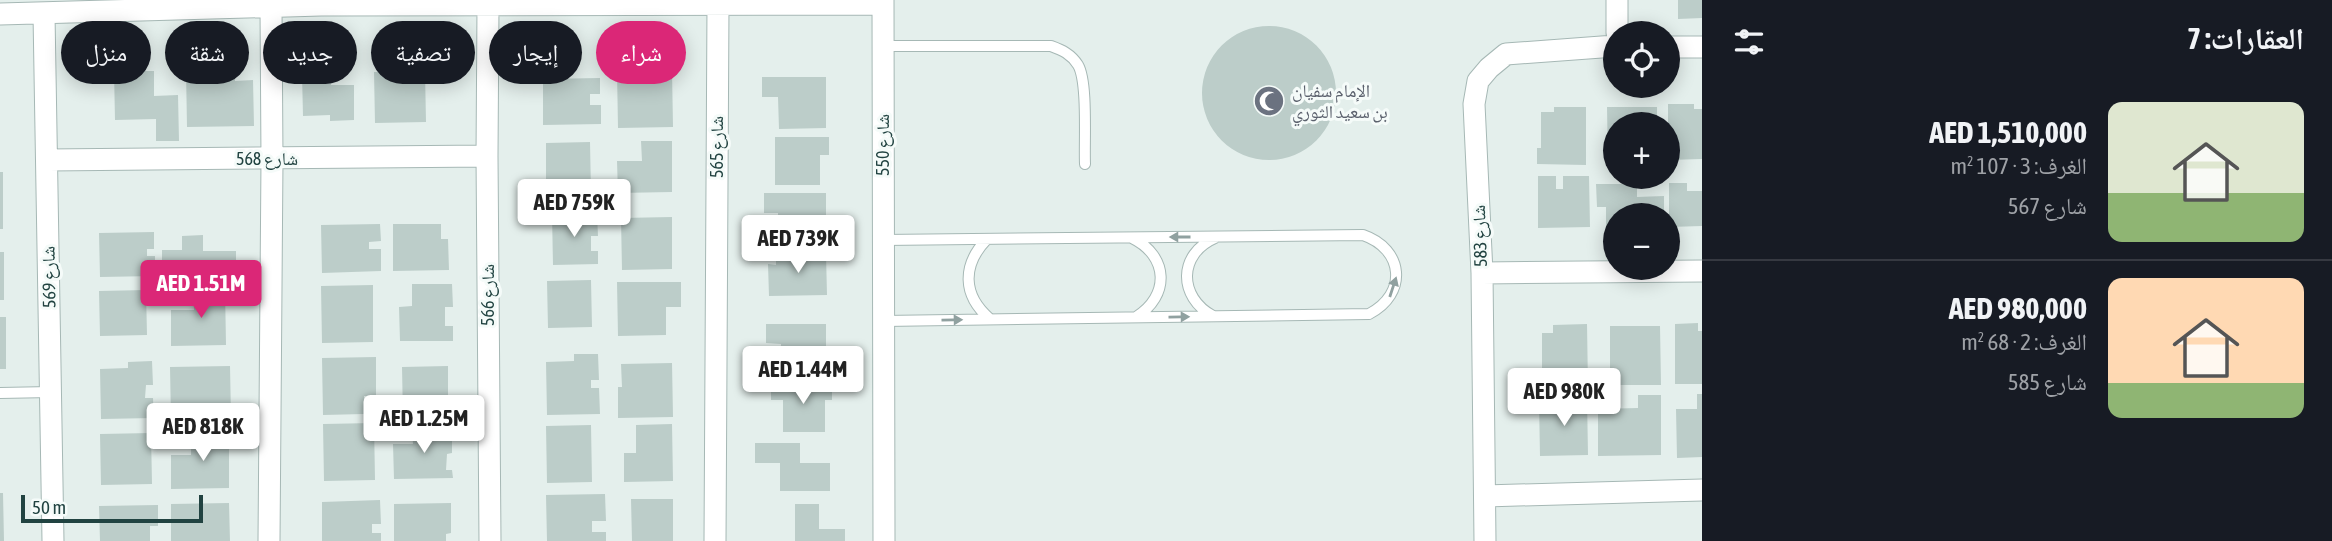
<!DOCTYPE html>
<html lang="ar">
<meta charset="utf-8">
<style>
:root{--surface:#171b24;--page:#20242c;--text:#f1f3f6;--muted:#9ea1a6;--line:#363941;--accent:#db2777}
body{margin:0;font-family:"Asap Condensed","Noto Naskh Arabic",sans-serif;background:var(--page);color:var(--text);direction:rtl;height:100vh;display:flex;flex-direction:column;font-size:26px;white-space:nowrap}
*{box-sizing:border-box;margin:0}
p{font-size:23px;color:var(--muted)}
.icon{flex:none;width:38px;height:38px;fill:none;stroke:currentColor;stroke-width:2;stroke-linecap:round;stroke-linejoin:round}
.map{position:relative;flex:1;overflow:hidden;direction:ltr}
.details{display:flex;flex-direction:column;background:var(--surface);width:630px}
.details>*{flex:none}
.banner{position:absolute;left:21px;top:21px;width:665px;height:63px;direction:rtl;display:flex;gap:14px}
.buttons{position:absolute;left:1603px;top:21px;display:grid;gap:14px}
.buttons a{display:grid;place-items:center;width:77px;height:77px;border-radius:50%;background:var(--surface);box-shadow:0 4px 18px #0003;font-size:35px}
.scale{position:absolute;left:21px;bottom:18px;width:182px;box-sizing:border-box;padding-left:7px;border:4px solid #214341;border-top:0;font-size:19px;line-height:24px;white-space:nowrap;color:#214341;-webkit-text-stroke:5px #f5fbf9;paint-order:stroke}
.price{position:absolute;translate:-50% -60px;padding:0 16px;border-radius:7px;background:#fff;color:#222;font-size:23px;line-height:46px;filter:drop-shadow(0 2px 4px #0008)}
.price::after{content:'';position:absolute;left:50%;top:42px;width:21px;height:16px;margin-left:-10px;background:inherit;clip-path:polygon(0 0,100% 0,50% 100%)}
.price.selected{background:var(--accent);color:#fff}
ul{padding:0;list-style:none}
li{display:flex;align-items:center;gap:21px;height:175px;padding:0 28px}
li+li{border-top:2px solid var(--line)}
li span{display:grid;place-items:center;flex:none;width:196px;height:140px;border-radius:14px;color:#555}
li>.icon{margin-inline-start:auto}
span .icon{width:84px;height:84px;fill:#fffc;stroke-width:1}
li b{font-size:30px}
h2{display:flex;justify-content:space-between;align-items:center;height:84px;padding:0 28px;font-size:30px}
.pill{padding:0 24px;border-radius:32px;background:var(--surface);box-shadow:0 4px 18px #0003;font-size:24px;line-height:63px}
.pill.selected{background:var(--accent);color:#fff}
main{display:flex;flex:1;min-height:0}
.map>svg:first-child{display:block}
.building{fill:#bccdc9}
.lines{fill:none;stroke-linecap:round;stroke-linejoin:round}
.lane-casing{stroke:#a6b8b5;stroke-width:12}
.street-casing{stroke:#a6b8b5;stroke-width:23}
.lane{stroke:#fff;stroke-width:10}
.street{stroke:#fff;stroke-width:21}
.oneway{fill:#90a1a0}
.labels{text-anchor:middle;stroke-width:6;stroke-linejoin:round;paint-order:stroke}
.worship-label{font-size:18px;fill:#5b616d;stroke:#f5fbf9;text-anchor:start}
.street-label{font-size:18px;fill:#214341;stroke:#f5fbf9}
</style>
<main>
<section class="details">
<h2>العقارات: 7<svg class="icon" aria-label="filters" viewBox="0 0 24 24"><path d="M4 7h16M4 17h16"/><circle cx="9" cy="7" r="2"/><circle cx="15" cy="17" r="2"/></svg></h2>
<ul>
<li><span style="background:linear-gradient(#dfe7d0 65%,#8fb573 0)"><svg class="icon" aria-label="home" viewBox="0 0 24 24"><path d="M3 11l9-7 9 7M6 9v11h12V9"/></svg></span><div><b>AED 1,510,000</b><p>الغرف: 3 · 107 m²</p><p>شارع 567</p></div></li>
<li><span style="background:linear-gradient(#ffd9b3 75%,#8fb573 0)"><svg class="icon" aria-label="home" viewBox="0 0 24 24"><path d="M3 11l9-7 9 7M6 9v11h12V9"/></svg></span><div><b>AED 980,000</b><p>الغرف: 2 · 68 m²</p><p>شارع 585</p></div></li>
</ul>
</section>
<div class="map">
<svg width="1702" height="541" viewBox="0 0 1702 541">
<rect width="100%" height="100%" fill="#e4efec"/>
<path class="building" d="M1678,0h24v18l-24,1z
M1202 93a67 67 0 1 1 134 0a67 67 0 1 1-134 0Z
M235,69v12l18,-1 1,46 -67,1 -1,-57z
M672,70l1,57 -55,1 -1,-57z
M114,71h40v25l24,-1 1,46h-23v-22l-41,1z
M425,71l1,51 -51,1 -1,-51h20v9h17v-9z
M302,74h29v11h23v35l-24,1v-6l-27,1z
M762,77h64v51l-47,1 -1,-32h-16z
M600,78v16h-10v11h11v19l-58,1v-46z
M1668,104h26v5h8v50l-34,1z
M1554,107h32v58l-49,-1v-16h4v-36h13z
M1607,107h50v17h-42v40h-7z
M775,137h54v18h-9v30h-45z
M641,141h31v51l-54,1 -1,-32h25z
M590,142l1,52 -45,1v-52z
M0,172h3v57h-3z
M1538,176h18v13h7v-13h26l1,51 -52,1z
M1669,183h18v8h15v35l-33,1z
M1596,184h41v13l27,-1v19h-49v16h-9v-24h-9z
M764,193h62v48h-48v-28h-14z
M552,214h45l1,22h-7v15h7v13l-45,1z
M672,217v52l-50,1 -1,-52z
M380,224l1,17 -12,1v7h12v22l-59,2 -1,-48z
M393,224h48v15h7l1,31 -56,1z
M154,232v17h-7v7h8v20l-55,1 -1,-44z
M203,235v16h33v24l-74,1v-26h20v-14z
M0,252h4v48h-4z
M776,253l50,1 1,41 -58,1 -1,-32 8,1z
M591,280l1,47 -44,1 -1,-47z
M617,282h64v25h-15v28l-48,1z
M412,284h40l1,23h-8v19h8v15h-53l-1,-34 13,-1z
M373,285v57l-51,1 -1,-57z
M225,288l1,57 -55,1v-36h23l-1,-21z
M146,290l1,45 -47,1 -1,-45z
M0,317h6v52h-6z
M1698,323v8h4v53h-27v-60z
M766,324h60v48h-46l1,-28 -15,-1z
M1587,324l1,63 -46,1v-55h11v-8z
M1610,326h50l1,59h-51z
M574,354h24l1,26h-8v8h8l1,26 -53,1 -1,-53 28,-1z
M376,357v39h-12v18l-41,1 -1,-57z
M152,361l1,24h-7l-1,13h8l1,20 -53,1 -1,-50 28,-1v-6z
M672,363l1,54 -55,1v-31h4l-1,-23z
M230,366l1,52 -60,1 -1,-52z
M448,366v50l-45,1 -1,-50z
M771,384h61v16h-7v32h-42v-32h-12z
M1697,394h5v63l-25,1 -1,-49h21z
M1638,395h23v60l-63,1v-47l40,-1z
M1566,397h21l1,58 -48,1 -1,-55h18v11h9z
M374,423l1,57 -51,1 -1,-57z
M672,424l1,57 -49,1v-29h12v-28z
M591,425l1,57 -45,1 -1,-57z
M412,427h40v26l-5,1 -1,16h6l1,8 -59,1 -1,-35h20z
M229,431v57l-58,1v-34h20v-23z
M151,433l1,51 -51,1 -1,-51z
M755,443h45v20h30v28h-50v-28h-25z
M0,493h3l1,48h-4z
M605,494l1,27h-14v11h14v9h-59l-1,-46z
M631,499h42v42h-41z
M380,500l1,24h-9v9h9v8h-59v-39z
M229,503l1,38h-59v-37z
M451,503v30l-5,1v7h-52v-37z
M795,504h24v25h26v12h-50z
M158,505v21h-8v15h-50l-1,-35z"/>
<g class="lines">
<g class="lane-casing">
<path id="lane" d="M883,46h168c11,4 20,8 27,19 10,17 6,77 7,99
M1132,238c37,18 38,58 4,79
M987,239c-25,26 -25,56 3,80
M883,240l480,-5c41,14 45,59 6,79l-485,7
M1213,316c-35,-19 -35,-62 2,-78
M0,393l51,-1"/>
</g>
<g class="street-casing">
<path id="street" d="M883,0l1,541
M488,6l-1,150 3,385
M0,14l321,-9 562,-1
M44,14l9,527
M1617,33v-33
M1668,47h34
M48,160l439,-4
M1482,273l220,-2
M1485,496l217,-6
M269,541l3,-381 -1,-153
M715,541l3,-536
M1485,541l-3,-268 -8,-169 4,-23 11,-13 17,-14 109,-8"/>
</g>
<use href="#lane" class="lane"/>
<use href="#street" class="street"/>
</g>
<defs><path id="oneway-solid" d="M-6-.8H1V-3.2L6.5 0L1 3.2V.8H-6Z" transform="scale(1.75)"/></defs>
<g class="oneway">
<use href="#oneway-solid" transform="translate(1180 237) rotate(180)"/>
<use href="#oneway-solid" transform="translate(1393 287) rotate(-72)"/>
<use href="#oneway-solid" transform="translate(1179 317) rotate(-1)"/>
<use href="#oneway-solid" transform="translate(952 320) rotate(-1)"/>
</g>
<defs>
<g id="mosque-disc" transform="scale(1.575)"><circle r="9.5" fill="#6b7280" stroke="#f5fbf9"/><path d="M3.5-4.9A6 6 0 1 0 3.5 4.9A5 5 0 1 1 3.5-4.9Z" fill="#fff"/></g>
</defs>
<g fill-rule="evenodd">
<use href="#mosque-disc" x="1269" y="101"/>
</g>
<g class="labels">
<g class="worship-label">
<text x="1292" y="97">الإمام سفيان<tspan x="1292" dy="21">بن سعيد الثوري</tspan></text>
</g>
<g class="street-label">
<text transform="translate(883 145) rotate(-90)" y="6">شارع 550</text>
<text transform="translate(717 147) rotate(-90)" y="6">شارع 565</text>
<text x="267" y="165">شارع 568</text>
<text transform="translate(1480 236) rotate(-92)" y="6">شارع 583</text>
<text transform="translate(49 277) rotate(-91)" y="6">شارع 569</text>
<text transform="translate(488 295) rotate(-90)" y="6">شارع 566</text>
</g>
</g>
</svg>
<div class="buttons">
<a><svg class="icon" aria-label="locate" viewBox="0 0 24 24"><circle cx="12" cy="12" r="6"/><path d="M12 2v4M12 18v4M2 12h4M18 12h4"/></svg></a>
<a>+</a>
<a>−</a>
</div>
<div class="scale">50 m</div>
<b class="price" style="left:574px;top:239px">AED 759K</b>
<b class="price" style="left:798px;top:275px">AED 739K</b>
<b class="price selected" style="left:201px;top:320px">AED 1.51M</b>
<b class="price" style="left:803px;top:406px">AED 1.44M</b>
<b class="price" style="left:1564px;top:428px">AED 980K</b>
<b class="price" style="left:424px;top:455px">AED 1.25M</b>
<b class="price" style="left:203px;top:463px">AED 818K</b>
<div class="banner">
<a class="pill selected">شراء</a>
<a class="pill">إيجار</a>
<a class="pill">تصفية</a>
<a class="pill">جديد</a>
<a class="pill">شقة</a>
<a class="pill">منزل</a>
</div>
</div>
</main>
